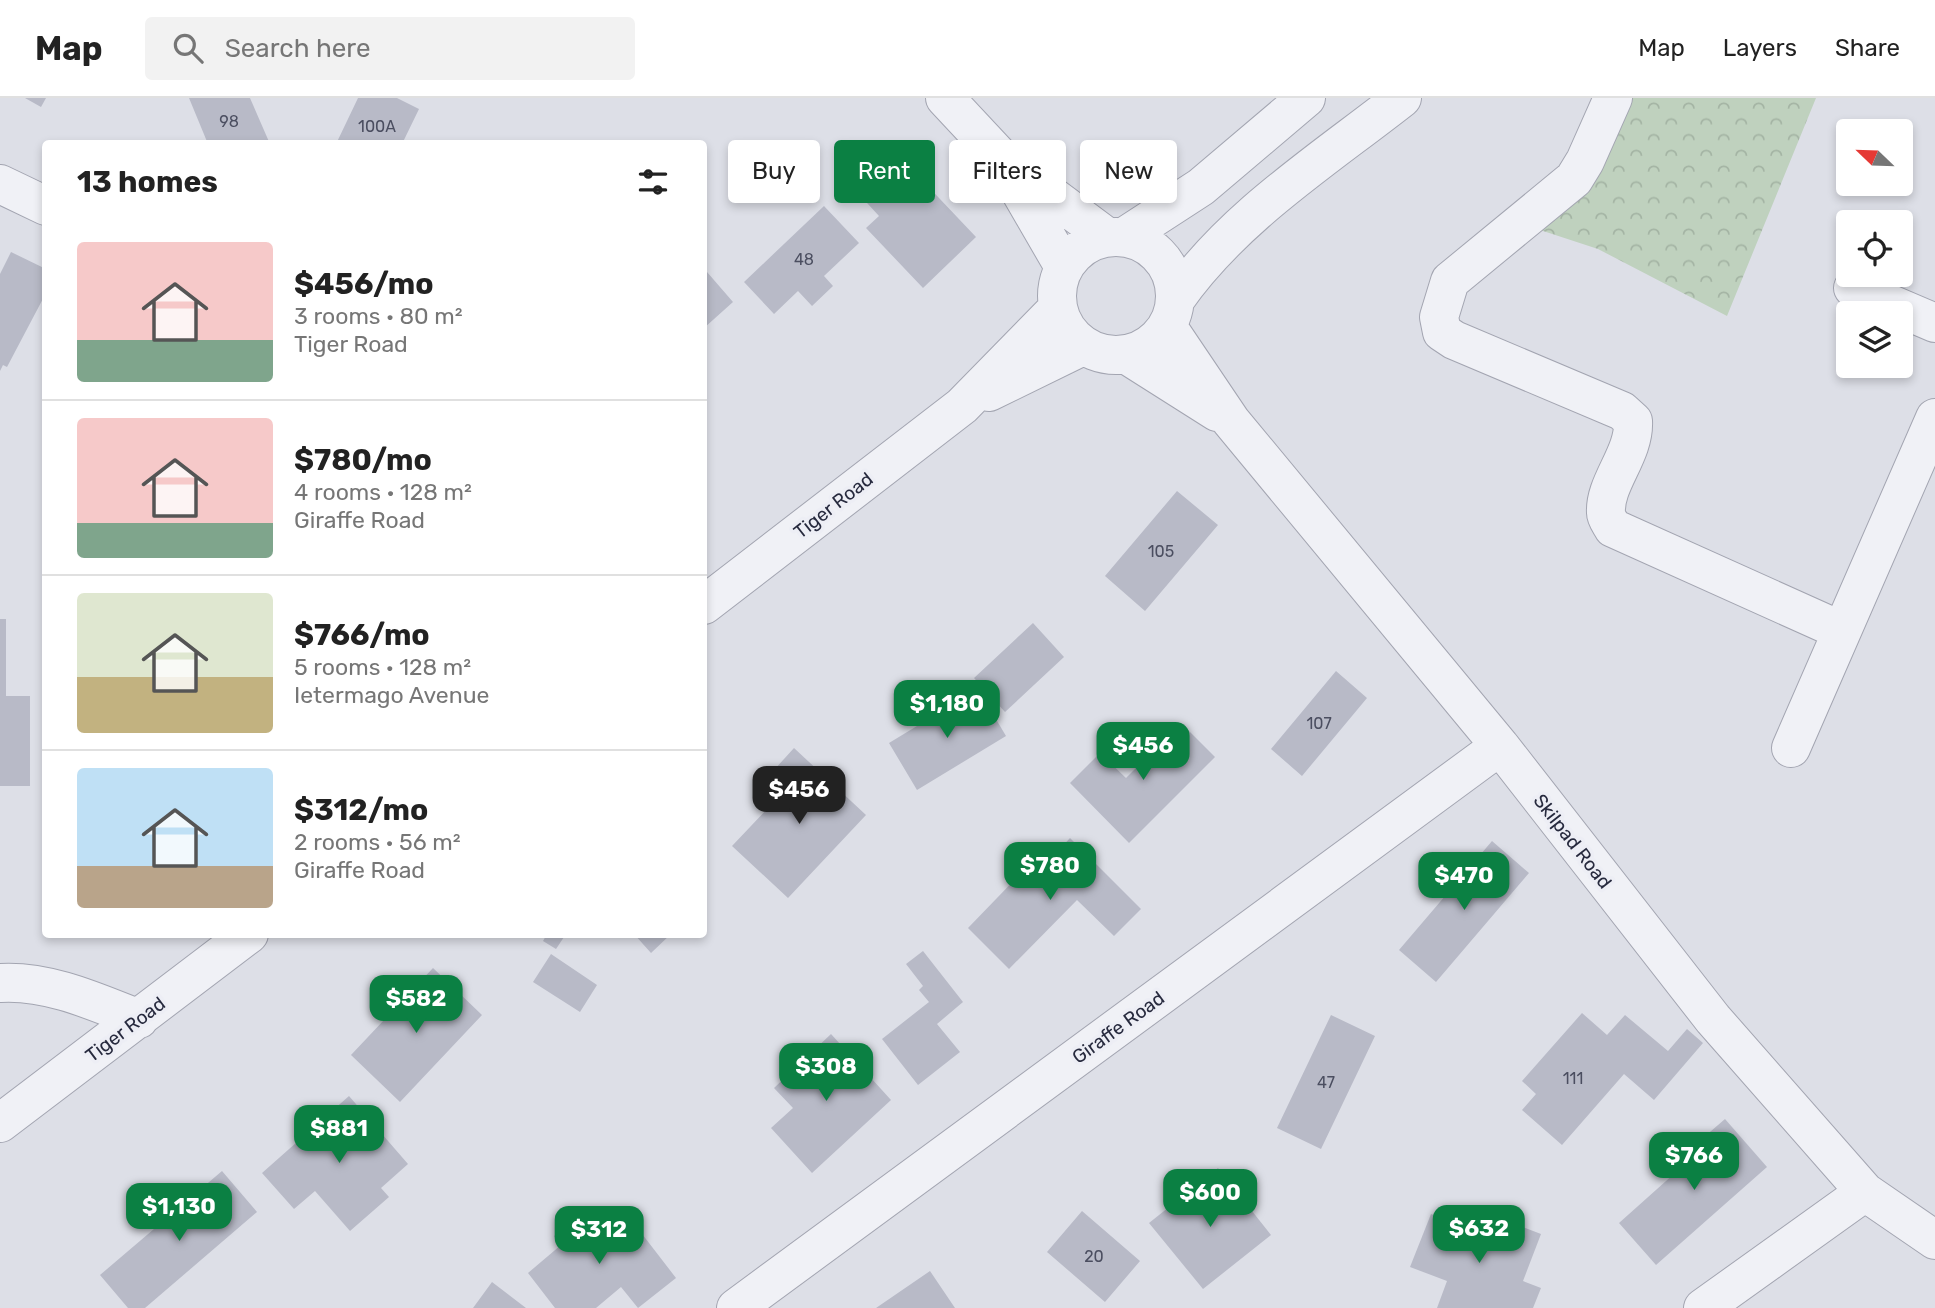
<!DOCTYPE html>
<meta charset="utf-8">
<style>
:root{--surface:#fff;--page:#f2f2f2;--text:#222;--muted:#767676;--line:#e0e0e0;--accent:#0b8043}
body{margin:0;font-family:Rubik,sans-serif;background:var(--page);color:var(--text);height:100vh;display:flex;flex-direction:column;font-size:26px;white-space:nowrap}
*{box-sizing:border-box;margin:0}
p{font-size:23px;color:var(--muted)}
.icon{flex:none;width:38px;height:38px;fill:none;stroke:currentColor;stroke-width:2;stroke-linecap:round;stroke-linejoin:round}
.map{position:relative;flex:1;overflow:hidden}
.side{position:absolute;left:42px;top:42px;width:665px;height:798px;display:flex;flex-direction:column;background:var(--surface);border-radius:7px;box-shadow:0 4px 10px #0003}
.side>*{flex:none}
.banner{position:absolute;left:728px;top:42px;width:665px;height:63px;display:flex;gap:14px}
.needle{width:46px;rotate:293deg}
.buttons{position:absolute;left:1836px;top:21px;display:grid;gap:14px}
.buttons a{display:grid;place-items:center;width:77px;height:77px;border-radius:7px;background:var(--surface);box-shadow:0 4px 10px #0003;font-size:35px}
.price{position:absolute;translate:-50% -60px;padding:0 16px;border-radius:14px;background:var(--accent);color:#fff;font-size:23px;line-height:46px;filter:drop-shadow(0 2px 4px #0008)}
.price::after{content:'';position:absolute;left:50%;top:42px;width:21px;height:16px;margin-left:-10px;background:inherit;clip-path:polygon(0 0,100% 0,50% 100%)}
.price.current{background:#222;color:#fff}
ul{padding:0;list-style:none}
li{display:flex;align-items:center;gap:21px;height:175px;padding:0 35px}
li+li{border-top:2px solid var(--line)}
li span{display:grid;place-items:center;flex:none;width:196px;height:140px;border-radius:7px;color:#555}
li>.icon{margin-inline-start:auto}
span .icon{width:84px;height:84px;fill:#fffc;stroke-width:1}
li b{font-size:30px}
h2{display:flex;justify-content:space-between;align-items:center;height:84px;padding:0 35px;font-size:30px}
.pill{padding:0 24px;border-radius:7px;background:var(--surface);box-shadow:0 4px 10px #0003;font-size:24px;line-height:63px}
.pill.current{background:var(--accent);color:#fff}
header{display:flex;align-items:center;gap:42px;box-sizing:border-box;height:98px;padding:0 35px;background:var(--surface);border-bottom:2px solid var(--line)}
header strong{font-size:33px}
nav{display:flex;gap:38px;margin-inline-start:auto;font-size:24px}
.search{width:490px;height:63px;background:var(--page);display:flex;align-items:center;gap:18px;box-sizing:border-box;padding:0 24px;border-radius:7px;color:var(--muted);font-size:26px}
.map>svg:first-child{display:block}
.forest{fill:url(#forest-crowns)}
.building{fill:#b8bac7}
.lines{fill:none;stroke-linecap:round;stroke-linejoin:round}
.minor-casing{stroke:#a3a5b1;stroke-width:40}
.minor{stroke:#f0f1f6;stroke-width:38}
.labels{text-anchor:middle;stroke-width:7;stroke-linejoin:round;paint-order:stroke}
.number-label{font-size:16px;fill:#4b4e60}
.street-label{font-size:19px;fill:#272a3e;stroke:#edeef5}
</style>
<header>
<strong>Map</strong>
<div class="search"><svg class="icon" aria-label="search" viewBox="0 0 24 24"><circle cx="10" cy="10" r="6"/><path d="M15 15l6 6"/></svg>Search here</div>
<nav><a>Map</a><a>Layers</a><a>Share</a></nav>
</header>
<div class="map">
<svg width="1935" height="1210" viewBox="0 0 1935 1210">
<defs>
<pattern id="forest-crowns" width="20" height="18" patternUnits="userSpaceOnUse" patternTransform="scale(1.75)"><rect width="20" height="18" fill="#bfd1be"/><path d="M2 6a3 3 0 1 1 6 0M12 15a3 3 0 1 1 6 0" fill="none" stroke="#a4b4a4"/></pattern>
</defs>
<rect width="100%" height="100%" fill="#dddfe7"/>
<path class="forest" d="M1627,0h189l-89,218 -129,-67 -61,-20z"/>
<path class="building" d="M25,0h21l-5,9z
M189,0h61l20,46h-62z
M358,0h39l22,11 -17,35h-66z
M885,43l91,96 -53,51 -57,-60 13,-12 -34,-37z
M824,108l35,37 -35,33 9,10 -21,20 -14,-15 -24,23 -30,-32z
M11,154l35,17v24l-39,74 -4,-2 -3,6v-97z
M707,174l26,30 -29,26v-52z
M1177,393l41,34 -73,86 -40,-35z
M0,521h6v77h24v90h-30z
M1033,525l31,34 -59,55 -31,-34z
M1336,573l31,27 -65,78 -31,-27z
M978,591l28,47 -89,54 -28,-47z
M1181,625l34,34 -86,86 -59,-60 30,-30 26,25z
M794,650l72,67 -78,83 -56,-52 58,-61 -16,-15z
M1070,740l71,71 -27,27 -37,-36 -68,69 -41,-41 81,-84 8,8z
M1492,743l37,32 -93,109 -37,-32z
M547,836h19l-10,15 -13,-8z
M634,836h37l-20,19z
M923,853l40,51 -26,22 23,28 -42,33 -36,-46 47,-37 -10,-12 4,-4 -17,-22z
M551,856l46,31 -17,27 -47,-30z
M433,870l49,47 -82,87 -49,-47z
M1582,915l25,22 18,-20 43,36 19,-22 16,14 -49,57 -30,-26 -62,71 -40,-35 14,-16 -14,-13z
M1331,917l44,21 -54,113 -44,-21z
M831,936l60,66 -79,73 -41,-45 22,-20 -19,-20z
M349,998l59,68 -27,24 8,9 -39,34 -35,-40 -21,18 -32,-36z
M1725,1021l42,48 -111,98 -37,-42 75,-67 -5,-6z
M1218,1070l53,67 -68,54 -54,-66z
M222,1073l35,41 -112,96h-17l-28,-33z
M592,1108l30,38 17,-14 37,48 -38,30 -17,-21 -25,21h-41l-27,-35 33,-28 -7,-9z
M1082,1113l58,50 -35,41 -58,-50z
M1431,1116l69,27 7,-20 34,13 -18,47 18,7 -8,20h-96l10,-27 -37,-14z
M930,1173l25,37h-79z
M492,1184l34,26h-53z"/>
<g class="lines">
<g class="minor-casing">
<path id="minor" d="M945,0l56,60 106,79
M1613,0l-28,63 -11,18 -124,102 -11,36 3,15 12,8 168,71 11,10c2,33 -29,62 -27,92 0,5 5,11 7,15l229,103
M1009,74l55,95
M0,86l46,22
M1057 198a59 59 0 1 1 118 0a59 59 0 1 1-118 0Z
M1124,139l77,-50 105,-89
M1853,190l82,35
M1175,202c58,-83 148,-140 227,-202
M1167,228l64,95 269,325 213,273 152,173 70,48
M1127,257l90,57
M989,294l94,-46
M704,507l258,-199 95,-97
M1791,650l144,-330
M0,885c48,-3 96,19 139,36
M0,1025l249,-189
M736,1210l764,-562
M1703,1210l162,-116"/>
</g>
<use href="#minor" class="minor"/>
</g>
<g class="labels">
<g class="number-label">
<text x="229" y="29">98</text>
<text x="377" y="34">100A</text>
<text x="804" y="167">48</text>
<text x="1161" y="459">105</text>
<text x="1319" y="631">107</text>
<text x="1573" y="986">111</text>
<text x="1326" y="990">47</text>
<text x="1094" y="1164">20</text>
</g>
<g class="street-label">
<text transform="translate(833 407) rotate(-38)" y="7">Tiger Road</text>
<text transform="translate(1573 743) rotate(52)" y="7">Skilpad Road</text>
<text transform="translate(1118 929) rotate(-36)" y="7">Giraffe Road</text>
<text transform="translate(125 931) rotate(-37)" y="7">Tiger Road</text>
</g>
</g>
</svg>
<div class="buttons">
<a><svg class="needle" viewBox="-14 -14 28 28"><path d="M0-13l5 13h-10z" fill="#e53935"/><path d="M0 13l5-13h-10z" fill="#767676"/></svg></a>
<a><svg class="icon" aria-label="locate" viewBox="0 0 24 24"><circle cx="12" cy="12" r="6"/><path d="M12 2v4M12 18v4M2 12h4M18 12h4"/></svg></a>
<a><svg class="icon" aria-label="layers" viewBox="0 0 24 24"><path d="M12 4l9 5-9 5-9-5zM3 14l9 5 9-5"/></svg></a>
</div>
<b class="price" style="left:947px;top:642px">$1,180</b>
<b class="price" style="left:1143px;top:684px">$456</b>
<b class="price current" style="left:799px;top:728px">$456</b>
<b class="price" style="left:1050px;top:804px">$780</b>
<b class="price" style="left:1464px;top:814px">$470</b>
<b class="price" style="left:416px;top:937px">$582</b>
<b class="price" style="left:826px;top:1005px">$308</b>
<b class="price" style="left:339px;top:1067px">$881</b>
<b class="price" style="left:1694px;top:1094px">$766</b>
<b class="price" style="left:1210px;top:1131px">$600</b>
<b class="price" style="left:179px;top:1145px">$1,130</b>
<b class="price" style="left:1479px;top:1167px">$632</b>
<b class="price" style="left:599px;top:1168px">$312</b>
<div class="banner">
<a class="pill">Buy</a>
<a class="pill current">Rent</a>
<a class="pill">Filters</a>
<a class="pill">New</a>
</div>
<section class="side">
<h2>13 homes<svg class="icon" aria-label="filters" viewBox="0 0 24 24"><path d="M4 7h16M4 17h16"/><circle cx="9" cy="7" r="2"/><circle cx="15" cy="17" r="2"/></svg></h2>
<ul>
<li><span style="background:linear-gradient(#f6c9c9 70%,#7fa58c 0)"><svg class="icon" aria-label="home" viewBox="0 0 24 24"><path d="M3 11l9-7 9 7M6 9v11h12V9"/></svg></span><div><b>$456/mo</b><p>3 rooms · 80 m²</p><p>Tiger Road</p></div></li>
<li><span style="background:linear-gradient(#f6c9c9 75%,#7fa58c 0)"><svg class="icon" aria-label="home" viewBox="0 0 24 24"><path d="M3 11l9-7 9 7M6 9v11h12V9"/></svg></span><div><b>$780/mo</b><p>4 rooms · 128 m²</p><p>Giraffe Road</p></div></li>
<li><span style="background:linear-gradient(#dfe7d0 60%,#c2b280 0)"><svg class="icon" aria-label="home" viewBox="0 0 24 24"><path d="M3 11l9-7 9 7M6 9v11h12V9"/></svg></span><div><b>$766/mo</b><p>5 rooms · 128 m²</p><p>Ietermago Avenue</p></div></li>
<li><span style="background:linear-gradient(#bfe0f5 70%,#b9a48a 0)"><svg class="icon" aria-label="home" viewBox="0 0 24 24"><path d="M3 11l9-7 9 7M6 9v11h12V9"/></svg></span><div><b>$312/mo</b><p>2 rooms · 56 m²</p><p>Giraffe Road</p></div></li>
</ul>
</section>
</div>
